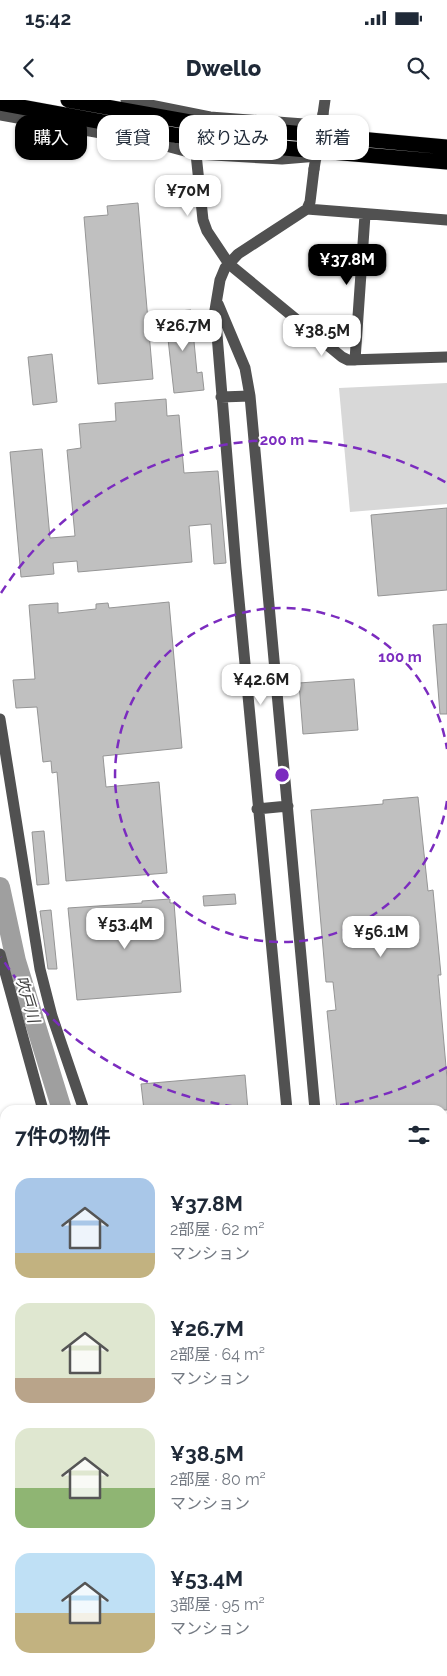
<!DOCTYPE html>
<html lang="ja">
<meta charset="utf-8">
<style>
:root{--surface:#fff;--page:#f6f6f7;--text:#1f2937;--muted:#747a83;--accent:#000}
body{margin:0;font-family:Raleway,"Noto Sans JP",sans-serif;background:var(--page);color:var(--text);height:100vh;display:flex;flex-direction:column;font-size:19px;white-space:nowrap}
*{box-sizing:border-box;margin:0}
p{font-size:16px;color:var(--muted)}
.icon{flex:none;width:28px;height:28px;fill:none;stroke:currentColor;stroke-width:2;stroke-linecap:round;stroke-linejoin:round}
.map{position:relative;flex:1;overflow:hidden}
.details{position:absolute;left:0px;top:1005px;width:448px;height:571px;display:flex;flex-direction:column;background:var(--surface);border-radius:15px 15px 0 0;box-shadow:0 1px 4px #0004}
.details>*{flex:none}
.guide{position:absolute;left:15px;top:15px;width:418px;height:45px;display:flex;gap:10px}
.price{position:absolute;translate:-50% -42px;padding:0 11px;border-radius:10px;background:#fff;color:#222;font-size:16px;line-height:32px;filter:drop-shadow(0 1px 2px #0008)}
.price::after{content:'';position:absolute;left:50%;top:30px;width:15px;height:11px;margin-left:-8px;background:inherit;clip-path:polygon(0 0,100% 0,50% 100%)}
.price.current{background:var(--accent);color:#fff}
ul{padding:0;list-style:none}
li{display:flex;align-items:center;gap:15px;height:125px;padding:0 15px}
li span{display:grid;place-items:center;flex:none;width:140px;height:100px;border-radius:15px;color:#555}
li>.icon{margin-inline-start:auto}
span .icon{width:60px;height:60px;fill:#fffc;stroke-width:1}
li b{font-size:21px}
h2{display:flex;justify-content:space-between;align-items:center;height:60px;padding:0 15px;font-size:21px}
.chip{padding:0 18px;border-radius:15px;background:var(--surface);box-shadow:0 1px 4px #0004;font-size:18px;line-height:45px}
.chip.current{background:var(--accent);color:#fff}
.status{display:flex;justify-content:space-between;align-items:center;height:35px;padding:0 25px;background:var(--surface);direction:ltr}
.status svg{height:14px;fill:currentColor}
header{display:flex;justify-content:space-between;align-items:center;height:65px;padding:0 15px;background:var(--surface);font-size:22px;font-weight:800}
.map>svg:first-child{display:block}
.green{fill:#d8d8d8}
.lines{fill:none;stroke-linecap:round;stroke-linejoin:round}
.river{stroke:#9f9f9f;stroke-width:20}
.building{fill:#c0c0c0;stroke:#959595}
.highway-casing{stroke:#dbdbdb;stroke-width:16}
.minor{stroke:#515151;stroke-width:11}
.highway{stroke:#000;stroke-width:15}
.minor-bridge{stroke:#515151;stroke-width:11}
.ring{fill:none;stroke:#7b2cbf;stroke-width:2.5;stroke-dasharray:9 6}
.labels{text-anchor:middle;stroke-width:4;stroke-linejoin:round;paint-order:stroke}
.water-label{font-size:16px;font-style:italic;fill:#404040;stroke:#fff}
.centre{fill:#7b2cbf;stroke:#fff;stroke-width:2.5}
.ring-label{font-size:15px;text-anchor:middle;font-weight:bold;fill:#7b2cbf;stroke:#fff;stroke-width:4;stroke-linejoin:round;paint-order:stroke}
</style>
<div class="status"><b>15:42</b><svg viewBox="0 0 49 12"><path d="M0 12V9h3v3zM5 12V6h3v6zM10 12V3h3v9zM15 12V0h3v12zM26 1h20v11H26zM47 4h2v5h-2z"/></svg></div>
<header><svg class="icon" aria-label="back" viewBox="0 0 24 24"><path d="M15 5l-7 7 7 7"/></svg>Dwello<svg class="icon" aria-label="search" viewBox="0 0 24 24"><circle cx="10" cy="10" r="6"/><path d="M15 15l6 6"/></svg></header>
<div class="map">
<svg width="447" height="1576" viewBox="0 0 447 1576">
<rect width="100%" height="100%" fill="#fff"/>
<path class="green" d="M447,283v121l-97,8 -11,-124z"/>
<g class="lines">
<path class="river" d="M0,787l16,74 46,149
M214,1576l1,-5"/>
</g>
<path class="building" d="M138,103l15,176 -55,5 -14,-167 24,-2 -1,-9z
M191,210l6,63 5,-1 2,18 -30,3 -9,-81z
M52,254l5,48 -24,3 -5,-48z
M166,299l1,17 12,-1 5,58 34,-2 8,92 -12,1 -3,-40 -22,2 3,36 -114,10 -1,-11 -24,2 1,11 -33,3 -11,-125 32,-3 8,89 25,-2 -8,-86 14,-2 -2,-24 37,-3 -1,-18z
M447,408v82l-69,6 -7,-81z
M169,502l13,146 -79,8 3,31 53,-5 8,91 -101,8 -9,-109 -5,1 -1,-12 -8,1 -6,-55 -21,1 -3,-28 22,-1 -6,-74 29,-2v10l38,-4v-5l12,-1 1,5z
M447,524v90h-7l-7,-89z
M354,579l4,51 -55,4 -4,-51z
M418,697l10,94 5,-1 8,85h-3l9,103v32h-110l-10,-99 9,-1 -3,-28h-7l-15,-172 72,-6v-4z
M44,731l5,53 -12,1 -5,-53z
M235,794l1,10 -32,2 -1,-10z
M170,799v4h4l7,89 -104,8 -9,-92 74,-5v-2z
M51,810l6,59h-9l-8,-58z
M245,975l3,35h-104l-3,-26z"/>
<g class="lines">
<g class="highway-casing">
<path id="highway" d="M68,0l139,25 240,22
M0,3l212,39 235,20"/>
</g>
<path class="minor" d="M126,0l84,17 121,9 30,8
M323,14l2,-14
M0,15l151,27 45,12 86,5 36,-3
M196,54l7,66 4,11 22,33 113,93 6,3 99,-3
M307,109l140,11
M218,204l27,64 5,28 65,714
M355,260l10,-145
M221,297l29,-1
M0,619l40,250 12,47 32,94
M257,709l31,-3
M0,854l43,156
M287,1010l-51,-542 -21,-258 5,-30 5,-12 13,-14 69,-45 3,-7 4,-33
M442,1242l5,-3
M0,1245l5,-2
M442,1323l5,11
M0,1381l5,13
M442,1460l5,-2
M0,1478l5,-3
M0,1552l5,6
M442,1552l5,14
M16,1571l4,5
M237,1571v5
M338,1571v5
M177,1576v-5"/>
<use href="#highway" class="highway"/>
<path class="minor-bridge" d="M314,69l9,-55"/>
</g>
<g class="ring">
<path d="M447 701A167 167 0 1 1 447 649"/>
<path d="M447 967A335 335 0 0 1 285 1010M279 1010A335 335 0 0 1 1 857M1 493A335 335 0 0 1 447 383"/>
</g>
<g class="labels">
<g class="water-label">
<text transform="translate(28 899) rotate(73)" y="6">吹戸川</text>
</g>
</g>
<circle cx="282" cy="675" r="8" class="centre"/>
<g class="ring-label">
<text x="282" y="345">200 m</text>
<text x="400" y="562">100 m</text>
</g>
</svg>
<b class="price" style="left:188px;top:117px">¥70M</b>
<b class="price current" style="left:347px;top:186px">¥37.8M</b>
<b class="price" style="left:183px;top:252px">¥26.7M</b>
<b class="price" style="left:322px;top:257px">¥38.5M</b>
<b class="price" style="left:261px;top:606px">¥42.6M</b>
<b class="price" style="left:125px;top:850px">¥53.4M</b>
<b class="price" style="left:381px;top:858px">¥56.1M</b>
<div class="guide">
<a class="chip current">購入</a>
<a class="chip">賃貸</a>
<a class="chip">絞り込み</a>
<a class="chip">新着</a>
</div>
<section class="details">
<h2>7件の物件<svg class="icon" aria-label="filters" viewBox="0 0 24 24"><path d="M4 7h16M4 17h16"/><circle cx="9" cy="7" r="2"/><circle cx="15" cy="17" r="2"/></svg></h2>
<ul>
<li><span style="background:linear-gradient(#a9c7e8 75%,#c2b280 0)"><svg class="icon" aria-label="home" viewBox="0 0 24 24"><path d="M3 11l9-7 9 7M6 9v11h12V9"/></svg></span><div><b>¥37.8M</b><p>2部屋 · 62 m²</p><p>マンション</p></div></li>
<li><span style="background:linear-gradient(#dfe7d0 75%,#b9a48a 0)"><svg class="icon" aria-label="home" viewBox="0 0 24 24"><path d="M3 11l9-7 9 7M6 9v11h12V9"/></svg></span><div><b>¥26.7M</b><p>2部屋 · 64 m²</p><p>マンション</p></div></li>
<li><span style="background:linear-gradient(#dfe7d0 60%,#8fb573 0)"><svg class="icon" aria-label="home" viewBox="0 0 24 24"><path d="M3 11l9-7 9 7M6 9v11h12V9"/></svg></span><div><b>¥38.5M</b><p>2部屋 · 80 m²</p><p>マンション</p></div></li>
<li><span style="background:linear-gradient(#bfe0f5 60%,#c2b280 0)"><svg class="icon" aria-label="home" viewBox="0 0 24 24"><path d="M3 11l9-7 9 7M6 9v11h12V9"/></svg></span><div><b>¥53.4M</b><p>3部屋 · 95 m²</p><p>マンション</p></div></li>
</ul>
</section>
</div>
